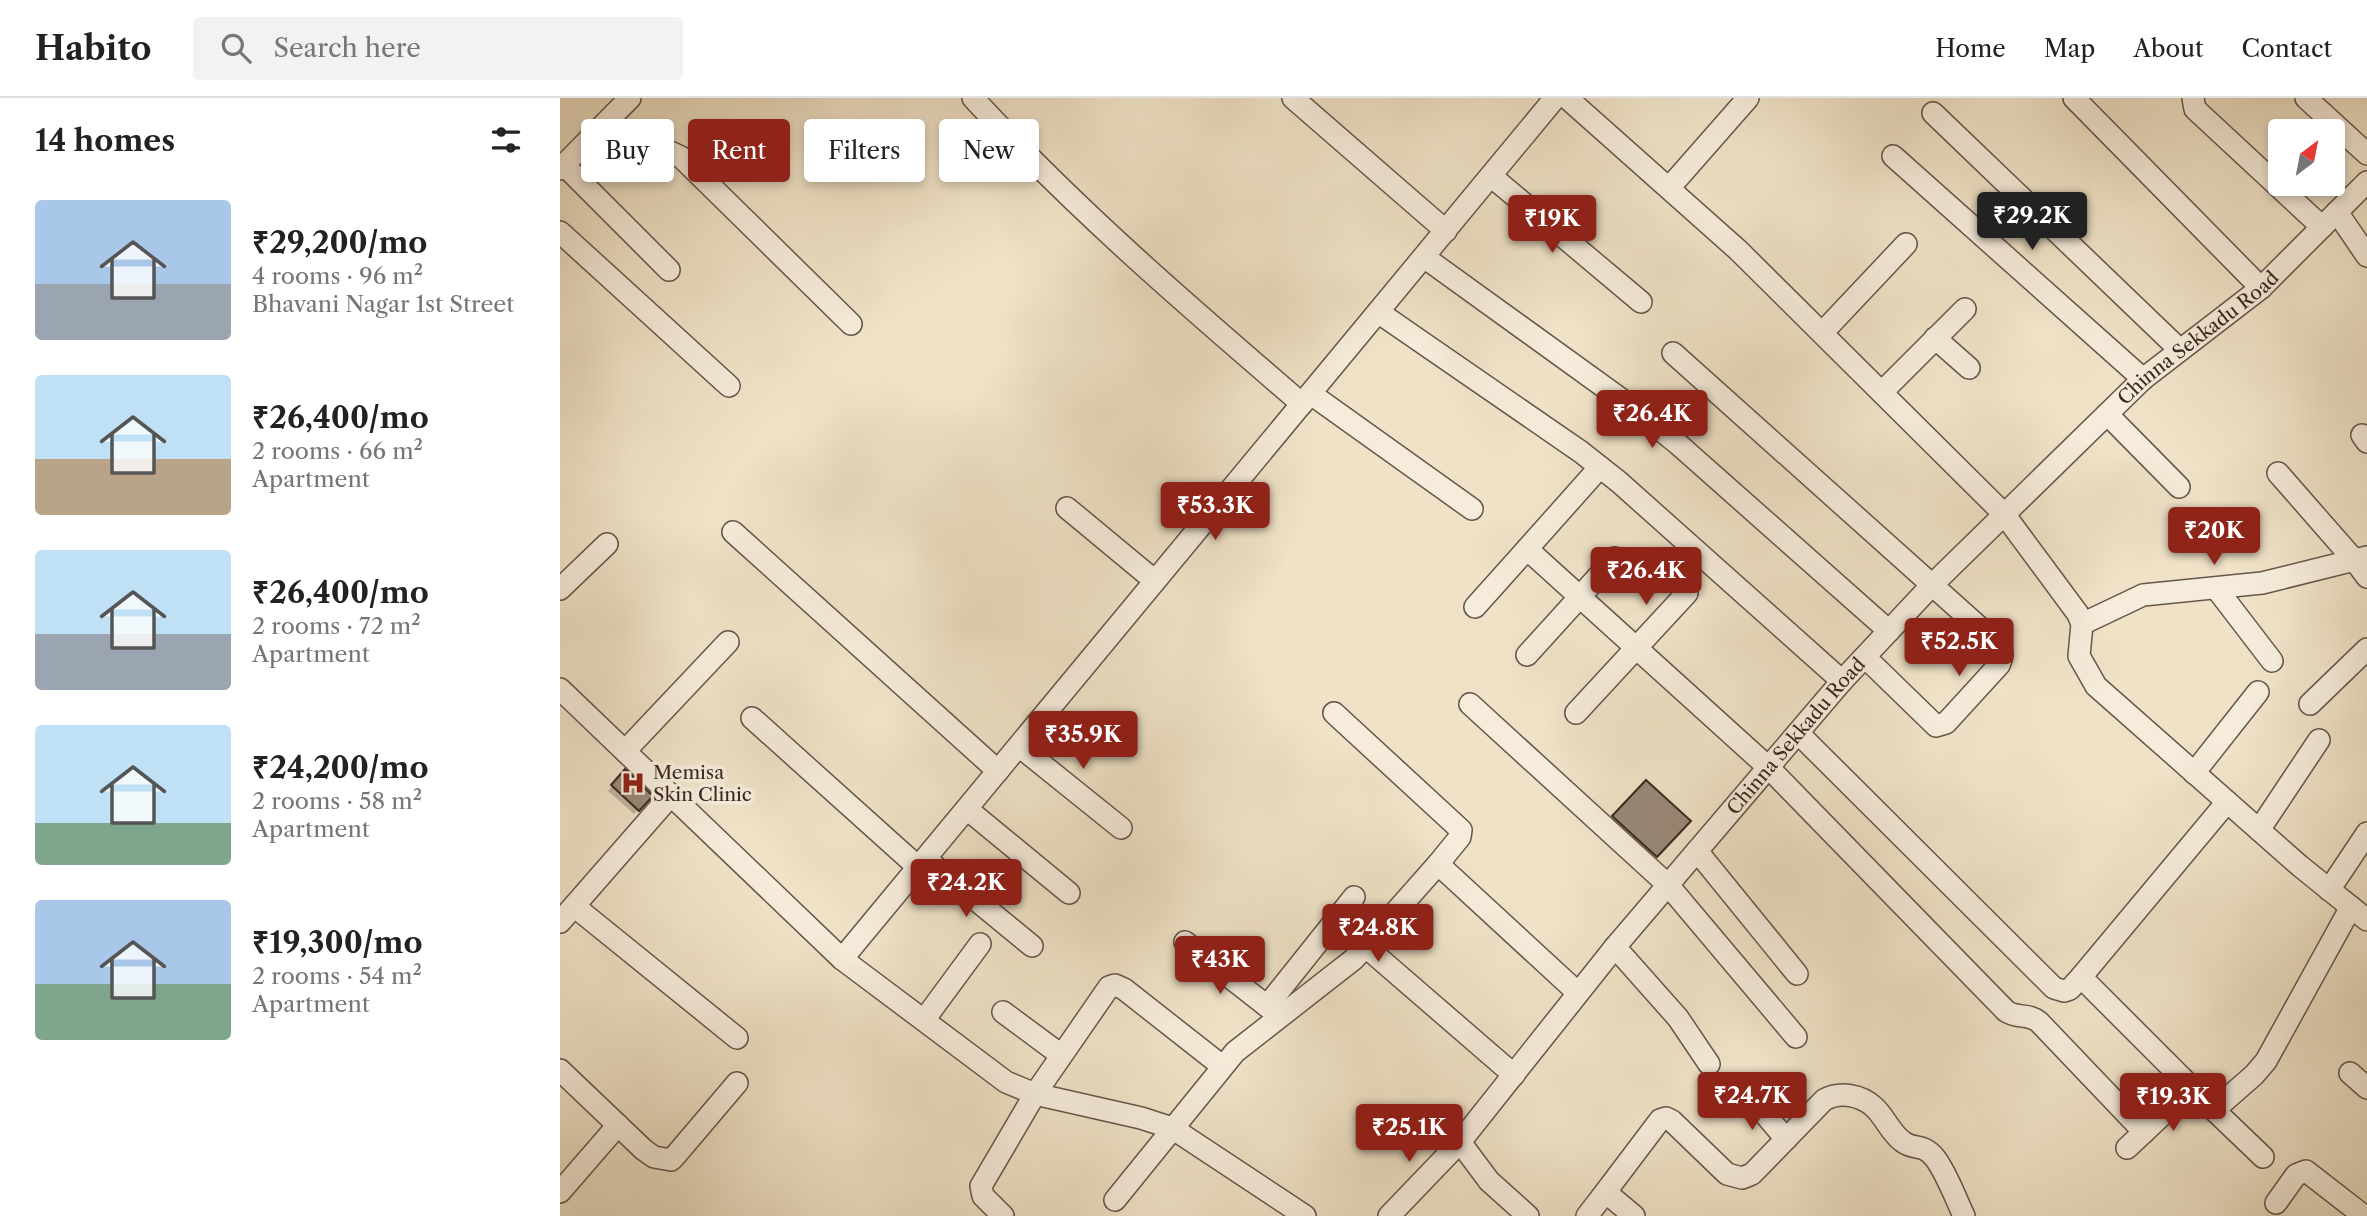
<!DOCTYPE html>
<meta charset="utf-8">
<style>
:root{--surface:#fff;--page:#f2f2f2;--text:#222;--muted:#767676;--line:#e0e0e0;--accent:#8f2418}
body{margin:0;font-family:"Libre Caslon Text",serif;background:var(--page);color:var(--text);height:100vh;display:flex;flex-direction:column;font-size:26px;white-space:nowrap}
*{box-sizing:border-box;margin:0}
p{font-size:23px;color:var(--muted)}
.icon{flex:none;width:38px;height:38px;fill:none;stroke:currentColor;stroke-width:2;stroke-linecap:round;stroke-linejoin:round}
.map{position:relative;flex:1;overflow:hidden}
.panel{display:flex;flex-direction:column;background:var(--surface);width:560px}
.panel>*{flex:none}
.banner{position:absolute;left:21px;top:21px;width:665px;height:63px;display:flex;gap:14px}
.needle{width:46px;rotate:32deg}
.buttons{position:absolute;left:1708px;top:21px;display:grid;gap:14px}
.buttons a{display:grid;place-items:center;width:77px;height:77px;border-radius:7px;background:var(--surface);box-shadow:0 4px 10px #0003;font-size:35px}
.price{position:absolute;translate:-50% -60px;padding:0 16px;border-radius:7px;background:var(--accent);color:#fff;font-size:23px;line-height:46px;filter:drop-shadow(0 2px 4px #0008)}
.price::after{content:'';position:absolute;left:50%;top:42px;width:21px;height:16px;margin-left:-10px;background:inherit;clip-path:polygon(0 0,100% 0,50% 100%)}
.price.current{background:#222;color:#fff}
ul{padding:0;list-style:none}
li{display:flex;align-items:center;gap:21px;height:175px;padding:0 35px}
li span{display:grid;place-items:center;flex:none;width:196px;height:140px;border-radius:7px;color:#555}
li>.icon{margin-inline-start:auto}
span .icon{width:84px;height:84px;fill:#fffc;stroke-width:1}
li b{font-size:30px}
h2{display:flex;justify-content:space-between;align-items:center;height:84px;padding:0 35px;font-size:30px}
.pill{padding:0 24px;border-radius:7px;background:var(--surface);box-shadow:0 4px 10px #0003;font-size:24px;line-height:63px}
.pill.current{background:var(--accent);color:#fff}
header{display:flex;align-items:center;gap:42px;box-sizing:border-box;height:98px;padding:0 35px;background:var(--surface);border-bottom:2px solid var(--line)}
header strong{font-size:33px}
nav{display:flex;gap:38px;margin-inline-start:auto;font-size:24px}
.search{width:490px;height:63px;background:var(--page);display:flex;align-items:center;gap:18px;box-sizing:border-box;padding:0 24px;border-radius:7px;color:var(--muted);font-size:26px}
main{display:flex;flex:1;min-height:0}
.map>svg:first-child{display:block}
.shadow{fill:#0003}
.building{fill:#988978;stroke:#392822;stroke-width:2}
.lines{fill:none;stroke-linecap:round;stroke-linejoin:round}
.minor-casing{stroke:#66564b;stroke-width:24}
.minor{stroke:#f5ecdb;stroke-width:21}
.labels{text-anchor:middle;stroke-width:7;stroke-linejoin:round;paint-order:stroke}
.street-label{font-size:19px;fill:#392822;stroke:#f5ecdb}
.poi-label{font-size:19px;fill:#392822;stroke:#f5ecdb;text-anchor:start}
</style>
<header>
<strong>Habito</strong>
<div class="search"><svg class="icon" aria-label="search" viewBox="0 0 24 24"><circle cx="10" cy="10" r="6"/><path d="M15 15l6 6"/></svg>Search here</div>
<nav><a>Home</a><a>Map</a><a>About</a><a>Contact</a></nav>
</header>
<main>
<section class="panel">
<h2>14 homes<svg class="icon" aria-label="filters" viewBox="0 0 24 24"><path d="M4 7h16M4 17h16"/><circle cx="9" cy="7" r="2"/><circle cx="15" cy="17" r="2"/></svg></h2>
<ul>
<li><span style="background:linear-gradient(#a9c7e8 60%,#9aa5b1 0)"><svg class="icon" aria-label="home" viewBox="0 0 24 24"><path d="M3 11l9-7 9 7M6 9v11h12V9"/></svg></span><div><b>₹29,200/mo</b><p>4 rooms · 96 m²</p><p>Bhavani Nagar 1st Street</p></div></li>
<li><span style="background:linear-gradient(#bfe0f5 60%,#b9a48a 0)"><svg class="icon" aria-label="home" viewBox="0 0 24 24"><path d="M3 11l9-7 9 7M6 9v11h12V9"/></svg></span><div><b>₹26,400/mo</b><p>2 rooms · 66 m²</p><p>Apartment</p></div></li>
<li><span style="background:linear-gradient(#bfe0f5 60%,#9aa5b1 0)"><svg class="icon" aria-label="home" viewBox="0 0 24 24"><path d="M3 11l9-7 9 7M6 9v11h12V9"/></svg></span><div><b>₹26,400/mo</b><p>2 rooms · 72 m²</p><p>Apartment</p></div></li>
<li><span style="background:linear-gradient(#bfe0f5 70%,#7fa58c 0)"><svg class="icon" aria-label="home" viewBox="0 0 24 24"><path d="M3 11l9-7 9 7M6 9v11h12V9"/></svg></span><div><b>₹24,200/mo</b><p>2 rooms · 58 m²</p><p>Apartment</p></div></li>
<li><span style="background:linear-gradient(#a9c7e8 60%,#7fa58c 0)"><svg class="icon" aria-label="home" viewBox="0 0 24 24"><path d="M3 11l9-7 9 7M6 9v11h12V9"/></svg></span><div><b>₹19,300/mo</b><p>2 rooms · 54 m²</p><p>Apartment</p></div></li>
</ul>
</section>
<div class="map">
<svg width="1807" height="1118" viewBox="0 0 1807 1118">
<rect width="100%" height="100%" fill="#efe2c7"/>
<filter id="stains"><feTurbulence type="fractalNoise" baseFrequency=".00286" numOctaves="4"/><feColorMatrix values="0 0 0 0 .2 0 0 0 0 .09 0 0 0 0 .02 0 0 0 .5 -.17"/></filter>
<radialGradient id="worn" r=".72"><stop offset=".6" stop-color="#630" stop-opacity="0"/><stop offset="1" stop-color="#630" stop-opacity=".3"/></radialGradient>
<path class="shadow" d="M65,674l25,24 -16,18 -26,-23z
M1086,684l42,39 -39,42 -42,-38z"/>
<path class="building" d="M65,671l28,27 -14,15 -28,-26z
M1086,682l45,41 -34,36 -45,-41z"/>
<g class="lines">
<g class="minor-casing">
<g id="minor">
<path d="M413,0c102,111 215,208 329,306"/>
<path d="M733,0l153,133"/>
<path d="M1007,0l171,152 266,264 74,100 4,10 -3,32 17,30 204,180 67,54"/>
<path d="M1514,0l187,190"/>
<path d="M1633,0l2,11 127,118"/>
<path d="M1746,0l61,56"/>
<path d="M1373,15l247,237"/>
<path d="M36,35l53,9 32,15 170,167"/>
<path d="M1333,58l250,223"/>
<path d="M4,67l105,105"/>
<path d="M0,71l70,-71"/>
<path d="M931,78l150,126"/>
<path d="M1109,90l79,-90"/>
<path d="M1777,114l30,44"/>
<path d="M0,134l169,154"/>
<path d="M864,159l212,153 42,34 211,187"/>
<path d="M818,214l203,140 38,30 223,199"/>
<path d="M1263,234l83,-88"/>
<path d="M1375,240l34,30"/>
<path d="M1113,255l325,291c5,8 5,12 1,21l-53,58 -10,3 -71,-69"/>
<path d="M1322,294l83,-83"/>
<path d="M751,296l161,115"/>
<path d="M1547,316l72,73"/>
<path d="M1802,337l5,7"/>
<path d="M1718,375l77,88 12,16"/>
<path d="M507,410l88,73"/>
<path d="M173,434l265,239"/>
<path d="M967,451l73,-82"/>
<path d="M1656,490l56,73"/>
<path d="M0,491l47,-45"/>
<path d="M915,509l52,-58 242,219 237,243c11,8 23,2 33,11l105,110"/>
<path d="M1522,526l61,-29 119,-12 105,-26"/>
<path d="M967,557l88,-97"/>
<path d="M0,591l282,270 164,123 29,12 106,24 31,10 133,88"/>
<path d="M910,606l198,181 128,152"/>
<path d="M1750,606l57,-55"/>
<path d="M774,615l127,117 -1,7 -22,27"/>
<path d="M1016,615l111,-120"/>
<path d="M192,620l167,150"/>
<path d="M1238,635l256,255 10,3 6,-2 11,-12 133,133 40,-35 12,-14 85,-154"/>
<path d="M459,648l102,82"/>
<path d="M65,653l103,-109"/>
<path d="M1634,675l64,-81"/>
<path d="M407,711l102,84"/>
<path d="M1699,732l60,-90"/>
<path d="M1137,753l100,123"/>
<path d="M366,761l106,87"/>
<path d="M1769,792l38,-57"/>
<path d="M14,808l163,132"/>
<path d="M0,824l111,-127"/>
<path d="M625,844l92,72"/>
<path d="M806,849l148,128"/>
<path d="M1055,849l63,71 31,46"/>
<path d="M282,861l713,-861"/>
<path d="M1521,879l146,-175"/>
<path d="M707,908l87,-109"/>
<path d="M443,914l58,43"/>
<path d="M364,922l56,-76"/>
<path d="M0,972l84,80 10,7 17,3 4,-4 62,-73"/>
<path d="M1790,975l17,15"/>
<path d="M1191,1000l35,41"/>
<path d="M1654,1012l49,47"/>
<path d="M1567,1050l64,-60"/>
<path d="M0,1094l58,-67"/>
<path d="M1041,1100l59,-78 6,-2 6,3 55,53 15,4 10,-4 72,-74c16,-9 37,-5 50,7 11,10 16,25 28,34 12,10 20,1 33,17 12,16 20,39 29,58"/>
<path d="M555,1102l120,-148 119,-93 84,-95 140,129"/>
<path d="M1716,1105l20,-28 10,-4 58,45"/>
<path d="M443,1118l-20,-20 -2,-10 54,-92 74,-107 6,-2 9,4 98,77"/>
<path d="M829,1118l71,-74"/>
<path id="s1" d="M968,1118l-39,-35 -29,-39 155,-195 227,-266 89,-95 212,-207 118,-91 106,-106"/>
<path d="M1027,1118l14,-18 8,-3 25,21"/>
</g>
</g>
<use href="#minor" class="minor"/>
</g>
<defs>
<g id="hospital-bare" transform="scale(1.89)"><path d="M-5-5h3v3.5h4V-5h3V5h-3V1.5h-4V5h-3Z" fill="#8f2418" stroke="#f5ecdb" stroke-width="2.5" paint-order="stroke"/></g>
</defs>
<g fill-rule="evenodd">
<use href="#hospital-bare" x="73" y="685"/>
</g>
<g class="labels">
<g class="street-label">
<text dy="7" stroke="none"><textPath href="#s1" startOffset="1195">Chinna Sekkadu Road</textPath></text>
<text dy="7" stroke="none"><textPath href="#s1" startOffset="628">Chinna Sekkadu Road</textPath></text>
</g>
<g class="poi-label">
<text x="93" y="681">Memisa<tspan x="93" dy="22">Skin Clinic</tspan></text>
</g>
</g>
<rect width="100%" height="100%" filter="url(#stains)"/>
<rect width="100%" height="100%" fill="url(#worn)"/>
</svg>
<div class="buttons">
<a><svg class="needle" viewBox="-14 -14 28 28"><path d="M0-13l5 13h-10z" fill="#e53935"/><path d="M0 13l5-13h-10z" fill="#767676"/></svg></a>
</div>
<b class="price current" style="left:1472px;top:154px">₹29.2K</b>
<b class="price" style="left:992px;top:157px">₹19K</b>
<b class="price" style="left:1092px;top:352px">₹26.4K</b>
<b class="price" style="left:655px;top:444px">₹53.3K</b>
<b class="price" style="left:1654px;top:469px">₹20K</b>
<b class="price" style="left:1086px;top:509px">₹26.4K</b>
<b class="price" style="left:1399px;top:580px">₹52.5K</b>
<b class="price" style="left:523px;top:673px">₹35.9K</b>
<b class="price" style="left:406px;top:821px">₹24.2K</b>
<b class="price" style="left:818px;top:866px">₹24.8K</b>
<b class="price" style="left:660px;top:898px">₹43K</b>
<b class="price" style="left:1192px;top:1034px">₹24.7K</b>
<b class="price" style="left:1613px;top:1035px">₹19.3K</b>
<b class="price" style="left:849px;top:1066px">₹25.1K</b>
<div class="banner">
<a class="pill">Buy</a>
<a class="pill current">Rent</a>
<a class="pill">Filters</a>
<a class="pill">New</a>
</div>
</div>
</main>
